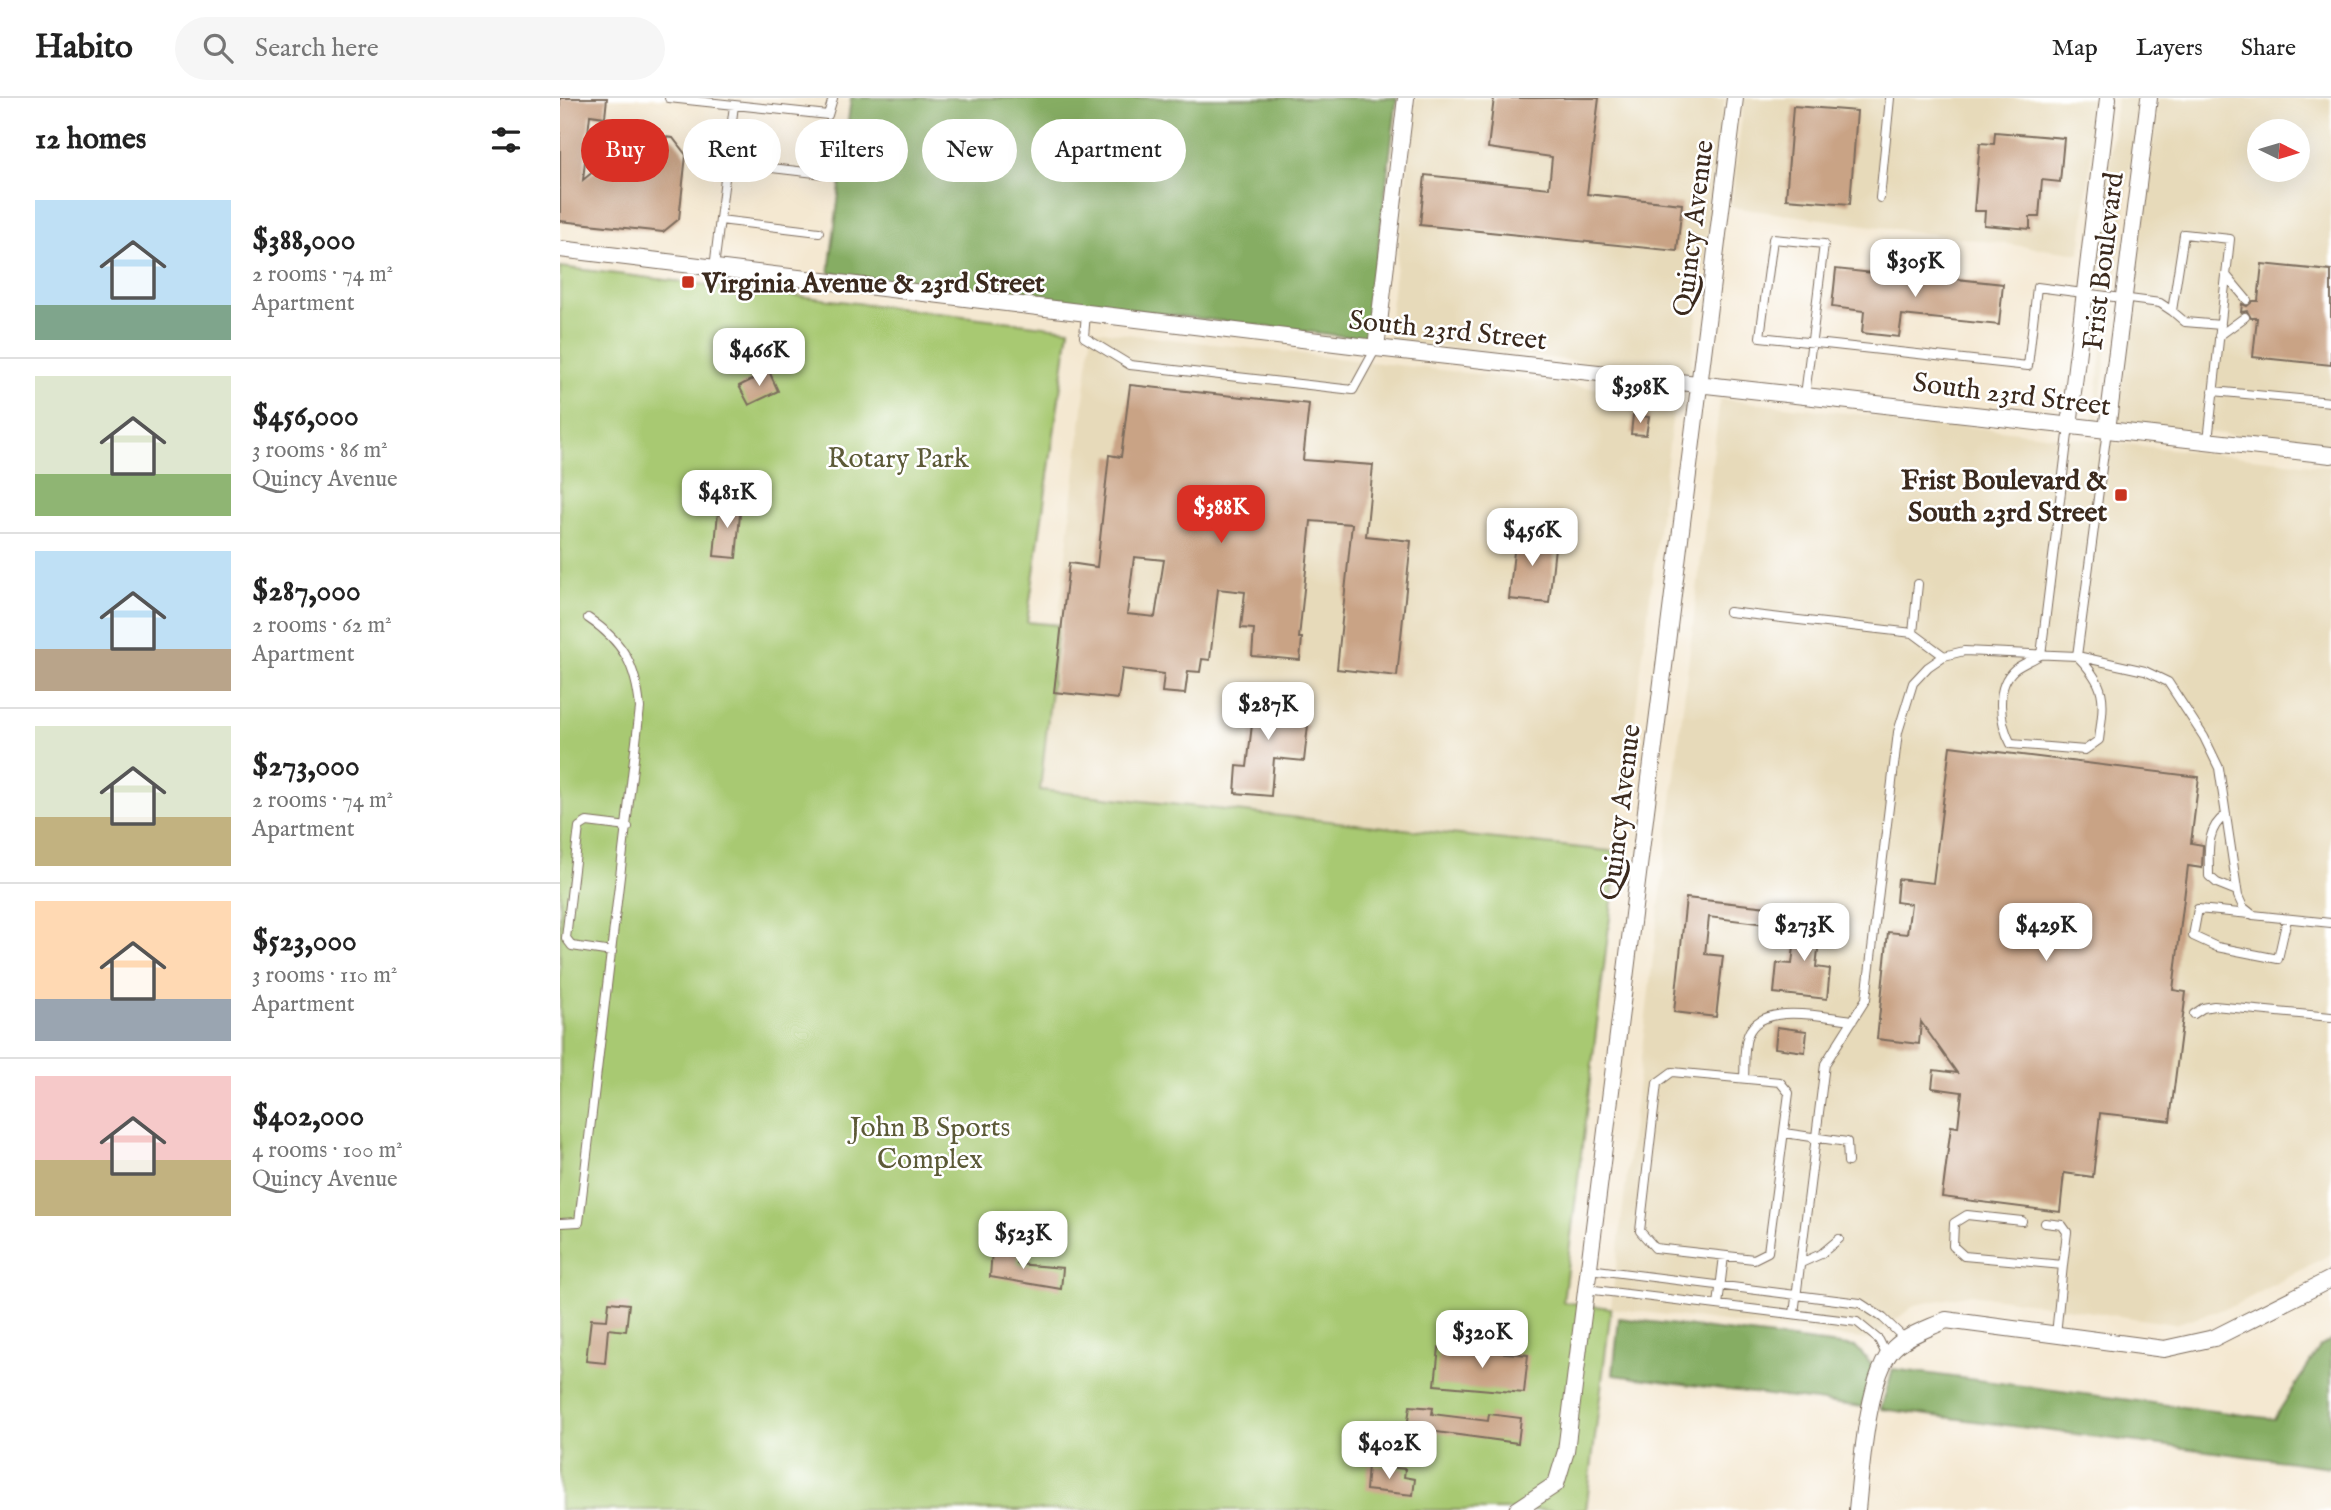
<!DOCTYPE html>
<meta charset="utf-8">
<style>
:root{--surface:#fff;--page:#f6f6f6;--text:#222;--muted:#767676;--line:#e0e0e0;--accent:#d93025}
body{margin:0;font-family:"IM FELL English",serif;background:var(--page);color:var(--text);height:100vh;display:flex;flex-direction:column;font-size:26px;white-space:nowrap}
*{box-sizing:border-box;margin:0}
p{font-size:23px;color:var(--muted)}
.icon{flex:none;width:38px;height:38px;fill:none;stroke:currentColor;stroke-width:2;stroke-linecap:round;stroke-linejoin:round}
.map{position:relative;flex:1;overflow:hidden}
.sheet{display:flex;flex-direction:column;background:var(--surface);width:560px}
.sheet>*{flex:none}
.guide{position:absolute;left:21px;top:21px;width:665px;height:63px;display:flex;gap:14px}
.needle{width:46px;rotate:95deg}
.controls{position:absolute;left:1687px;top:21px;display:grid;gap:14px}
.controls a{display:grid;place-items:center;width:63px;height:63px;border-radius:50%;background:var(--surface);box-shadow:0 7px 28px #0002;font-size:35px}
.price{position:absolute;translate:-50% -60px;padding:0 16px;border-radius:14px;background:#fff;color:#222;font-size:23px;line-height:46px;filter:drop-shadow(0 2px 4px #0008)}
.price::after{content:'';position:absolute;left:50%;top:42px;width:21px;height:16px;margin-left:-10px;background:inherit;clip-path:polygon(0 0,100% 0,50% 100%)}
.price.current{background:var(--accent);color:#fff}
ul{padding:0;list-style:none}
li{display:flex;align-items:center;gap:21px;height:175px;padding:0 35px}
li+li{border-top:2px solid var(--line)}
li span{display:grid;place-items:center;flex:none;width:196px;height:140px;border-radius:0px;color:#555}
li>.icon{margin-inline-start:auto}
span .icon{width:84px;height:84px;fill:#fffc;stroke-width:1}
li b{font-size:30px}
h2{display:flex;justify-content:space-between;align-items:center;height:84px;padding:0 35px;font-size:30px}
.chip{padding:0 24px;border-radius:32px;background:var(--surface);box-shadow:0 7px 28px #0002;font-size:24px;line-height:63px}
.chip.current{background:var(--accent);color:#fff}
header{display:flex;align-items:center;gap:42px;box-sizing:border-box;height:98px;padding:0 35px;background:var(--surface);border-bottom:2px solid var(--line)}
header strong{font-size:33px}
nav{display:flex;gap:38px;margin-inline-start:auto;font-size:24px}
.search{width:490px;height:63px;background:var(--page);display:flex;align-items:center;gap:18px;box-sizing:border-box;padding:0 24px;border-radius:38px;color:var(--muted);font-size:26px}
main{display:flex;flex:1;min-height:0}
.map>svg:first-child{display:block}
.built{fill:#e7daba;fill-rule:evenodd}
.green{fill:#a8c972;stroke:#727a48;stroke-width:2}
.forest{fill:#86ad64;stroke:#606c41;stroke-width:2}
.building{fill:#c9a385;fill-rule:evenodd}
.lines{fill:none;stroke-linecap:round;stroke-linejoin:round}
.lane-casing{stroke:#7c6c5d;stroke-width:10}
.street-casing{stroke:#7c6c5d;stroke-width:18}
.lane{stroke:#fff;stroke-width:8}
.street{stroke:#fff;stroke-width:16}
.poi-dot{fill:#c8321e;stroke:#fff;stroke-width:2.5}
.labels{text-anchor:middle;stroke-width:5;stroke-linejoin:round;paint-order:stroke}
.street-label{font-size:28px;fill:#3b2a1e;stroke:#fff}
.poi-label{font-size:28px;font-weight:bold;fill:#3b2a1e;stroke:#fff;text-anchor:start}
.park-label{font-size:28px;fill:#5c5a37;stroke:#fff}
</style>
<header>
<strong>Habito</strong>
<div class="search"><svg class="icon" aria-label="search" viewBox="0 0 24 24"><circle cx="10" cy="10" r="6"/><path d="M15 15l6 6"/></svg>Search here</div>
<nav><a>Map</a><a>Layers</a><a>Share</a></nav>
</header>
<main>
<section class="sheet">
<h2>12 homes<svg class="icon" aria-label="filters" viewBox="0 0 24 24"><path d="M4 7h16M4 17h16"/><circle cx="9" cy="7" r="2"/><circle cx="15" cy="17" r="2"/></svg></h2>
<ul>
<li><span style="background:linear-gradient(#bfe0f5 75%,#7fa58c 0)"><svg class="icon" aria-label="home" viewBox="0 0 24 24"><path d="M3 11l9-7 9 7M6 9v11h12V9"/></svg></span><div><b>$388,000</b><p>2 rooms · 74 m²</p><p>Apartment</p></div></li>
<li><span style="background:linear-gradient(#dfe7d0 70%,#8fb573 0)"><svg class="icon" aria-label="home" viewBox="0 0 24 24"><path d="M3 11l9-7 9 7M6 9v11h12V9"/></svg></span><div><b>$456,000</b><p>3 rooms · 86 m²</p><p>Quincy Avenue</p></div></li>
<li><span style="background:linear-gradient(#bfe0f5 70%,#b9a48a 0)"><svg class="icon" aria-label="home" viewBox="0 0 24 24"><path d="M3 11l9-7 9 7M6 9v11h12V9"/></svg></span><div><b>$287,000</b><p>2 rooms · 62 m²</p><p>Apartment</p></div></li>
<li><span style="background:linear-gradient(#dfe7d0 65%,#c2b280 0)"><svg class="icon" aria-label="home" viewBox="0 0 24 24"><path d="M3 11l9-7 9 7M6 9v11h12V9"/></svg></span><div><b>$273,000</b><p>2 rooms · 74 m²</p><p>Apartment</p></div></li>
<li><span style="background:linear-gradient(#ffd9b3 70%,#9aa5b1 0)"><svg class="icon" aria-label="home" viewBox="0 0 24 24"><path d="M3 11l9-7 9 7M6 9v11h12V9"/></svg></span><div><b>$523,000</b><p>3 rooms · 110 m²</p><p>Apartment</p></div></li>
<li><span style="background:linear-gradient(#f6c9c9 60%,#c2b280 0)"><svg class="icon" aria-label="home" viewBox="0 0 24 24"><path d="M3 11l9-7 9 7M6 9v11h12V9"/></svg></span><div><b>$402,000</b><p>4 rooms · 100 m²</p><p>Quincy Avenue</p></div></li>
</ul>
</section>
<div class="map">
<svg width="1771" height="1412" viewBox="0 0 1771 1412">
<rect width="100%" height="100%" fill="#fff"/>
<filter id="ink" filterUnits="userSpaceOnUse"><feTurbulence type="fractalNoise" baseFrequency=".0143" numOctaves="2"/><feDisplacementMap in="SourceGraphic" scale="14" xChannelSelector="R" yChannelSelector="G"/><feConvolveMatrix kernelMatrix="1 2 1 2 8 2 1 2 1" color-interpolation-filters="sRGB"/></filter>
<filter id="wash" filterUnits="userSpaceOnUse"><feTurbulence type="fractalNoise" baseFrequency=".00686" numOctaves="4" result="noise"/><feDisplacementMap in="SourceGraphic" scale="28" xChannelSelector="R" yChannelSelector="G"/><feGaussianBlur stdDeviation="1.57" result="paint"/><feColorMatrix in="noise" values="0 0 0 0 0 0 0 0 0 0 0 0 0 0 0 0 0 1.4 0 .05"/><feComposite in="paint" operator="in"/></filter>
<g filter="url(#wash)">
<rect width="100%" height="100%" fill="#f4e8d1"/>
<path class="built" d="M856,0h309l-35,275 -303,-32z
M1184,0h354l-18,156 -349,-47z
M1557,0h22l-41,322h-5l20,-162 -14,-2z
M1598,0h173v348l-214,-24zM1699,33h39v39h-39z
M532,232l583,67 -57,455 -579,-62z
M1160,301l611,68v787l-95,51 -62,19 -203,-30 -56,11 -46,35 -258,-32z"/>
<path class="green" d="M0,169l509,62 -42,293 31,3 -18,165 578,62 -55,450 48,6 -25,202h-1026z"/>
<path class="forest" d="M291,0h546l-30,241 -538,-66z
M1059,1220l237,29 17,19 -11,41 -249,-32z
M1771,1242v127l-450,-58 12,-40 381,50 46,-72z"/>
<g id="blocks">
<path class="building" d="M0,0h47l-2,19 -15,-2 -7,65 56,-46 34,4 13,17 -7,64 -16,13 -103,-11z
M934,0h105l-12,96 95,10 -5,47 -257,-26 5,-50 124,13 3,-31 -64,-9z
M1233,8l64,5 -7,93 -64,-5z
M1435,34l69,6 -4,44 -18,-2 -3,37h-9v12l-46,-4 1,-14h-11l6,-68 14,1z
M1352,165l19,2 -2,11 74,8 -4,41 -97,-10 -3,22 -37,-4 2,-22 -32,-4 4,-38 74,8z
M1702,166l69,7v94l-78,-8 4,-39h-6l-4,-7 -6,1 1,-8 5,2 6,-5h5z
M209,273l9,20 -29,14 -10,-19z
M570,287l179,19 -6,56 70,5 -7,71 45,5 -14,135 -60,-7 15,-145 -41,-3 -12,117h3l-2,22 -48,-4 2,-27 -13,-1 4,-36 -27,-3 -8,71 -8,-1 -2,13 -12,-1 -3,23 -23,-2 2,-18 -42,-5 -4,30 -64,-7 15,-129 28,4 12,-112 12,2zM574,459l30,3 -9,57 -28,-3z
M1073,317l16,2 -3,18 -15,-1z
M159,403l22,2 -5,55 -22,-2z
M956,435l40,5 -7,65 -40,-4z
M686,589l36,3 -3,32 29,3 -4,36 -30,-3 -3,38 -36,-3 2,-27 10,1 6,-51 -9,-1z
M1390,648l249,31 -8,66 12,2 -1,23 -14,-2 -15,124 13,2 -16,129 -70,-8 -7,64 -29,-4 -4,39 -118,-15 9,-71 7,1 4,-35 -30,-4 2,-18 23,3 -36,-51 -2,22 -42,-5 11,-107 19,2 4,-30 -15,-2 2,-23 35,4z
M1126,800l81,9 -2,17 -56,-7 -4,37 18,2 -7,61 -42,-5z
M1238,814l24,3 -6,52 14,2 -3,30 -53,-6 3,-30 15,1z
M1217,929l30,4 -2,21 -30,-4z
M432,1151l26,3 -1,12 46,4 -2,21 -71,-12z
M49,1204l20,2 -3,27 -18,-2 -3,34 -19,-2 5,-42 16,1z
M879,1249l89,8 -4,38 -89,-8z
M850,1308l23,2 -1,6 56,7 1,-7 32,4 -3,25 -111,-15z
M808,1367l37,4 -1,8 11,2 -2,16 -47,-5z"/>
</g>
</g>
<g filter="url(#ink)">
<use href="#blocks" fill-opacity="0" stroke="#7c6c5d" stroke-width="2"/>
<g class="lines">
<g class="lane-casing">
<path id="lane" d="M109,0l159,17 5,-17
M167,65l97,11
M1320,100l10,-100
M160,122l99,12
M154,170l20,-163
M1666,177l21,25
M526,215l-2,24 46,28 223,25 23,-42
M1659,238l26,-19
M1653,293l118,11
M1245,297l19,-151 -51,-5 -13,98 268,29 9,-79 123,16 12,8
M1648,343l22,-202 -46,-5 -12,77 13,11 36,3
M1358,486l-5,49 31,23
M1169,514l184,21
M1480,557c-8,5 -18,9 -25,14 -21,18 -15,54 -4,75l74,6 14,-10c5,-40 9,-52 -20,-82
M1481,557l28,-229
M1517,558l30,-226
M1666,717c-21,14 -17,38 -17,61l8,7 20,8
M1690,816l-52,-5 -5,27 24,11 61,12 9,-40
M52,854l-40,-6 -6,-8 13,-111 8,-5 41,5
M1634,916l9,-6 11,-2 117,11
M1112,974l108,10 9,11 -21,159 -14,7 -99,-11 -15,-17 17,-148z
M1184,980c1,-13 -1,-31 4,-43 12,-34 77,-18 105,-15
M1224,1035l63,9 1,20
M1462,1123l-55,-6 -13,8 -1,23 11,10 99,9 -7,70
M0,1125l19,-1 61,-514c-4,-42 -16,-66 -52,-90
M1485,1125l17,2 5,7 -4,33
M1241,1165l20,-9 18,-15
M1029,1171l271,34 23,15 23,22
M1026,1191l271,33 22,18 9,18
M1158,1207l6,-49
M1234,1216l31,-250 41,-65 32,-267 15,-49 15,-16 16,-11 20,-5 113,5 68,15 23,11 36,55 15,31 19,128 5,11 10,8 78,8"/>
</g>
<g class="street-casing">
<path id="street" d="M0,151l816,99 955,107
M816,250l30,-250
M1509,328l39,-328
M1547,332l42,-332
M957,1412l39,-26 10,-33 169,-1353
M1297,1412c4,-38 10,-136 37,-162 13,-13 36,-20 52,-28l218,29 50,-11 117,-59"/>
</g>
<use href="#lane" class="lane"/>
<use href="#street" class="street"/>
</g>
</g>
<g class="poi-dot">
<rect x="121" y="177" width="14" height="14" rx="3.5"/>
<rect x="1554" y="390" width="14" height="14" rx="3.5"/>
</g>
<g class="labels">
<g class="street-label">
<text transform="translate(1132 130) rotate(-83)" y="10">Quincy Avenue</text>
<text transform="translate(1542 163) rotate(-83)" y="10">Frist Boulevard</text>
<text transform="translate(888 231) rotate(6)" y="10">South 23rd Street</text>
<text transform="translate(1452 295) rotate(7)" y="10">South 23rd Street</text>
<text transform="translate(1059 714) rotate(-83)" y="10">Quincy Avenue</text>
</g>
<g class="poi-label">
<text x="142" y="194">Virginia Avenue &amp; 23rd Street</text>
<text x="1547" y="391" text-anchor="end">Frist Boulevard &amp;<tspan x="1547" dy="32">South 23rd Street</tspan></text>
</g>
<g class="park-label">
<text x="338" y="369">Rotary Park</text>
<text x="370" y="1038">John B Sports<tspan x="370" dy="32">Complex</tspan></text>
</g>
</g>
</svg>
<div class="controls">
<a><svg class="needle" viewBox="-14 -14 28 28"><path d="M0-13l5 13h-10z" fill="#e53935"/><path d="M0 13l5-13h-10z" fill="#767676"/></svg></a>
</div>
<b class="price" style="left:1355px;top:201px">$305K</b>
<b class="price" style="left:199px;top:290px">$466K</b>
<b class="price" style="left:1080px;top:327px">$398K</b>
<b class="price" style="left:167px;top:432px">$481K</b>
<b class="price current" style="left:661px;top:447px">$388K</b>
<b class="price" style="left:972px;top:470px">$456K</b>
<b class="price" style="left:708px;top:644px">$287K</b>
<b class="price" style="left:1244px;top:865px">$273K</b>
<b class="price" style="left:1486px;top:865px">$429K</b>
<b class="price" style="left:463px;top:1173px">$523K</b>
<b class="price" style="left:922px;top:1272px">$320K</b>
<b class="price" style="left:829px;top:1383px">$402K</b>
<div class="guide">
<a class="chip current">Buy</a>
<a class="chip">Rent</a>
<a class="chip">Filters</a>
<a class="chip">New</a>
<a class="chip">Apartment</a>
</div>
</div>
</main>
